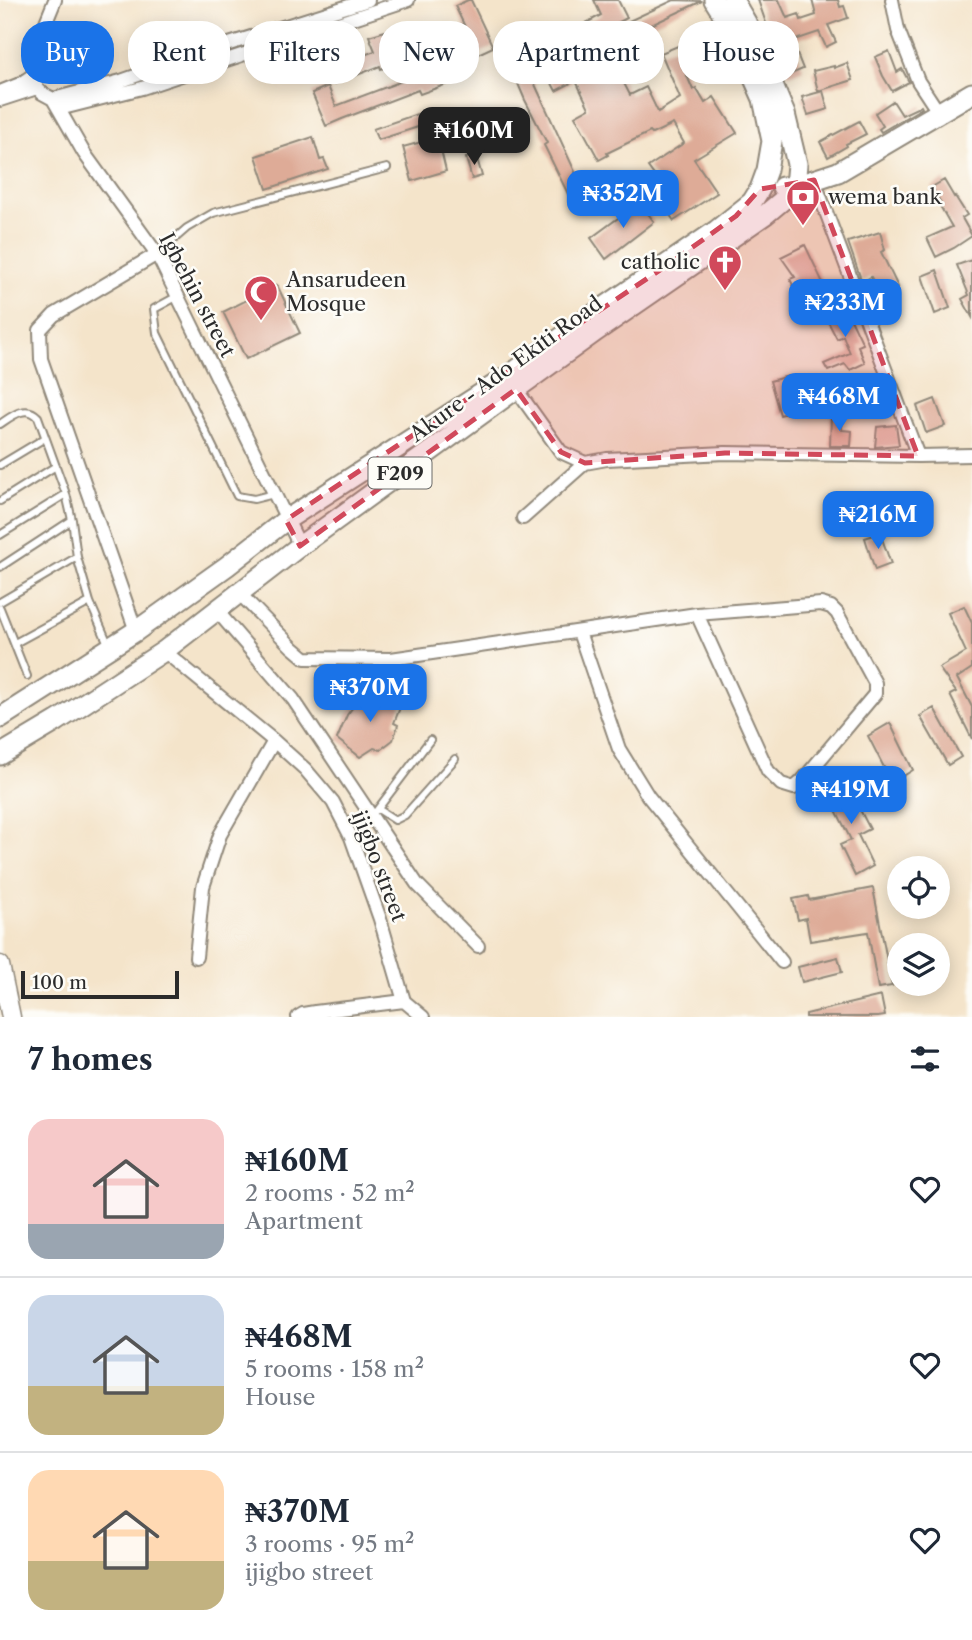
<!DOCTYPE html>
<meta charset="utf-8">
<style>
:root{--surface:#fff;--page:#f2f2f3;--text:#1f2937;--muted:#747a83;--line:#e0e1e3;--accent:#1a73e8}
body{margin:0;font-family:"Libre Caslon Text",serif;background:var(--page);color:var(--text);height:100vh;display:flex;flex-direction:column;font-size:26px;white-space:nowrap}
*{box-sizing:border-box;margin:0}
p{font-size:23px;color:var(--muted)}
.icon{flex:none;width:38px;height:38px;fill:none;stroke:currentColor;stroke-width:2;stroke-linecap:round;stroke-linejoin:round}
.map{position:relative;height:1017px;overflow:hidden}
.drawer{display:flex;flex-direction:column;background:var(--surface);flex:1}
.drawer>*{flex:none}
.guide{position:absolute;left:21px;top:21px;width:931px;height:63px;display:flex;gap:14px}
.buttons{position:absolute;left:887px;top:856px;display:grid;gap:14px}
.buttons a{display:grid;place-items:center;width:63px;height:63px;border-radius:50%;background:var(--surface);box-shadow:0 4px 18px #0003;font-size:35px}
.scale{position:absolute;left:21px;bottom:18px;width:158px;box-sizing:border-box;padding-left:7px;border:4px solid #2b2b2b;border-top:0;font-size:19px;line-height:24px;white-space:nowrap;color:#2b2b2b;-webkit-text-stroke:5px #fdfcf7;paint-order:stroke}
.price{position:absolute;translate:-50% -60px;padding:0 16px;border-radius:14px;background:var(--accent);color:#fff;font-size:23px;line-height:46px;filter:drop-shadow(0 2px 4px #0008)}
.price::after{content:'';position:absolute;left:50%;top:42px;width:21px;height:16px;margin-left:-10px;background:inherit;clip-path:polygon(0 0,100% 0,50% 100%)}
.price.on{background:#222;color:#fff}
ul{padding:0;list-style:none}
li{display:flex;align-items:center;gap:21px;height:175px;padding:0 28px}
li+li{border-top:2px solid var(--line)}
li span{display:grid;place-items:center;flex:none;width:196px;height:140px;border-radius:21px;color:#555}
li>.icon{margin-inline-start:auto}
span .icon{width:84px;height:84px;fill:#fffc;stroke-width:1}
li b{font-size:30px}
h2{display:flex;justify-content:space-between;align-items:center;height:84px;padding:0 28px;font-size:30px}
.chip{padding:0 24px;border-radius:28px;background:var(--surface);box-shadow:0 4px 18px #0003;font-size:24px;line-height:63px}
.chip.on{background:var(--accent);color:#fff}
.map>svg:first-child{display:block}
.building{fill:#deab97}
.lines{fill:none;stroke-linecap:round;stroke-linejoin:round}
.lane-casing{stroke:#90887a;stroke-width:10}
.street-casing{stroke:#90887a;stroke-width:16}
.secondary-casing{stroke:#90887a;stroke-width:21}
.primary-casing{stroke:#90887a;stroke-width:23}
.lane{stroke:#fff;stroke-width:6}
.street{stroke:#fff;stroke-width:12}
.secondary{stroke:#fff;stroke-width:18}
.primary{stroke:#fff;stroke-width:19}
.marked{fill:#d1495b;fill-opacity:0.2;stroke:#d1495b;stroke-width:5;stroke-dasharray:14 9;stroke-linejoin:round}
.labels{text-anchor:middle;stroke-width:5;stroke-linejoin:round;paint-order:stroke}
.shield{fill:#fdfcf7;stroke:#6a6a68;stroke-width:2}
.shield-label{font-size:19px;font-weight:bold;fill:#2b2b2b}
.poi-label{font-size:21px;fill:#2b2b2b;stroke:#fdfcf7;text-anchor:start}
.street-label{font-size:21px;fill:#2b2b2b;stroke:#fdfcf7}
</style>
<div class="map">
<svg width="972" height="1017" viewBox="0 0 972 1017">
<rect width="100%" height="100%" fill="#fdfcf7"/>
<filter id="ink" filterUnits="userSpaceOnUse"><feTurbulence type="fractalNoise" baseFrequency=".0143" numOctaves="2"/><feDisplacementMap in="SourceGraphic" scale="14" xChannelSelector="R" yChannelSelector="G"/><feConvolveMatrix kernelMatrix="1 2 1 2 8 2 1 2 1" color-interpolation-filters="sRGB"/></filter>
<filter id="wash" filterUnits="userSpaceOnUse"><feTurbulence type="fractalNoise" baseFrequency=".00686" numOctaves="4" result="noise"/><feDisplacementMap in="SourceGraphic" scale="28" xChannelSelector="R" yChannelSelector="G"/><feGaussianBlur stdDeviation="1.57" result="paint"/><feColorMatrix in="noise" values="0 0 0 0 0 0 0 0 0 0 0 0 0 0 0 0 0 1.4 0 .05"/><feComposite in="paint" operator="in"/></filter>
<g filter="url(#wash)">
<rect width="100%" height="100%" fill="#f4e4ca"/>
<g id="blocks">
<path class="building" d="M468,0h3l22,47 -15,7 -23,-48z
M594,0h24l9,18 -29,15 32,62 16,-8 12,25 22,-14 -19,-45 36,-15 4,11 -22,8 14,33 3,-2 9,15 9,-6 23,36 -43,26 23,34 -43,28 -21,-31 8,-5 -13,-18 36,-24 -11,-19 -21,10 -2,-2 -43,21 1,2 -9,5 -24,-44 14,-8 -13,-27 19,-9 -22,-42 28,-15z
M674,0l28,1 -53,25 2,4 -14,7 -8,-16z
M758,0h21l8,18 12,-4 2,6 15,-5 -4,-15h26l2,7 4,-1 4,12 -20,7 8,17 -10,5 -7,-15 -27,9 11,28 -14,6 -22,-49z
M402,30l8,21 -16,6 3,7 -16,5 -1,-3 -46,18 -10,-26 14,-5 5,10 32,-12 -6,-15 16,-5 1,4z
M552,42l21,40 -17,9 -21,-40z
M517,45l65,142 -14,7 -24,-49 3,-2 -22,-43 -21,-49z
M889,51l8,21 5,-3 7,13 -17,9 -9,-15 -8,-19z
M847,63l6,17 -35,11 -5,-20 21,-5v2z
M446,66l7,16 -33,12 -2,-4 -76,29 -16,7 -14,-33 16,-7 8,20 74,-28 1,3z
M823,91l5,18 -20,6 -6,-18z
M893,101l9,14 19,-9 1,2 -41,24 -2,-3 4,-3 -8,-13z
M417,114l4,12 -43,14 -5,-11z
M859,121l7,13 -20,10 1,2 -19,11 -8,-15z
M444,136l3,13 -6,1 5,21 -34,10 -9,-34z
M313,137l7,23 4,-1 4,10 -61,20 -11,-33z
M476,155l6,21 -10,3 -6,-21z
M944,180l10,17 1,-1 12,19 -5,3 10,18 -18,12 -18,9 -9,-19 25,-11 -12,-21 2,-1 -10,-18z
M640,202l14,20 -48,37 -15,-21z
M880,232l5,18 -4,2 17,35 -19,8 -8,-18 -9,5 -14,-40z
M805,245l19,40 -26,11 -8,-17 5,-2 -14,-20z
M972,260v57l-10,-18 7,-4 -12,-30z
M937,270l13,38 -15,6 -13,-38z
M277,285l23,48 -54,26 -23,-47z
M844,304l19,40 -5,2 7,17 -15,7 -5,-6 -17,7 -4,-7 26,-11 -7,-17 -6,3 -13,-25z
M788,376l10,34 -18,5 -10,-34z
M935,399l10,27 -19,7 -9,-27z
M831,416l11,1v13l10,1 -1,15h-21z
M896,425l3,20 -24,2 2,-20z
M880,533l11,31 -16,6 -10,-32z
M964,606l8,17v45l-15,10 15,29v32l-22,-44 6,-3 -17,-24 27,-16 -18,-39z
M378,689l23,16 -7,18 4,2 -5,15 -13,10 -6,-2 -14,9 -23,-18 10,-24 9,-12z
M934,708l27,49 -13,8 -28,-49z
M890,723l23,47 -21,13 -24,-47z
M844,779l26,50 -12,6 15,31 -18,10 -15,-31 11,-5 -26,-52z
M873,888l19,98 -14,2 -10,-56 -58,9 -4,-23 -8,2 -5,-21 15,-3 1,4z
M838,957l4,15 -40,10 -4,-15z
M881,996l4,20 -7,1h-72v-3z"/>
</g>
</g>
<g filter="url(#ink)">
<use href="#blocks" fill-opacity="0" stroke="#90887a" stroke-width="2"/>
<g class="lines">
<g class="lane-casing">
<path id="lane" d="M157,254l30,-26 26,-15 174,-45
M178,296l-24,13 3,24 80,163 17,3 20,-5
M0,424c12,-8 26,-20 38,-7l28,77 6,26 5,37 13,45 19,44
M0,465l45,-27
M0,501l56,-35
M0,535l66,-41
M0,567l72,-47
M0,602l77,-45
M0,608l27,68
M15,643l75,-41
M378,809l17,11 10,-5 50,-56
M377,810l53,-70"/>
</g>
<g class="street-casing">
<path id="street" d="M55,0l-13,32 -9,43 4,13 5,5 11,6 31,54 73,101 143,292
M892,0l6,30 20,51 21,32
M0,92l20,-8 13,-9
M53,99l68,-18 86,-30 161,-51
M0,100l37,-12
M59,109l83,-21 266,-88
M814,180l104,276 54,-1
M516,389l45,63 24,11 22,-4 118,-6 193,3
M523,518l62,-55
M239,593l53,54 13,11 86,1 306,-45 124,-10 10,3 6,6 38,70v11l-73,87 -8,7 -13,-4 -13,-13 -71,-157
M217,611l76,88 124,185 61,62
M136,631l-95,-272 -1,-29 14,-15 103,-61
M579,632l40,117 29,47 134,166
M164,651l110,90 31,28 28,33 18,35 29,82 24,82
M196,957l7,-70 17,-52 54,-94
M298,1017l5,-3 12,-2 89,-11 19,16"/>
</g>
<g class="secondary-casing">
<path id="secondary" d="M0,965l11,52"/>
</g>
<g class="primary-casing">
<path id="primary" d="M733,0l13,22 39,92 12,50 -2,22
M782,187l13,-1 43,-14 134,-79
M0,718l136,-87 91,-65 59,-46 221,-143 80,-58 130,-89 35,-28 8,-13 7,-19 5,-29 -9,-42 -31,-70 -18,-29
M0,755l57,-34 107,-70 136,-105 216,-157 79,-57 171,-118 18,-15 11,-13"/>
</g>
<use href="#lane" class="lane"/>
<use href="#street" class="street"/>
<use href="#secondary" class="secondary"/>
<use href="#primary" class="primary"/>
</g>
</g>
<path class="marked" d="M814,180l104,276 -193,-3 -140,10 -24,-11 -45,-63 -216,157 -14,-26 383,-256 67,-48 24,-27z"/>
<defs>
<g id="bank-pin" transform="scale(1.75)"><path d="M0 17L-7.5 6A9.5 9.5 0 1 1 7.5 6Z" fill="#d1495b" stroke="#fdfcf7"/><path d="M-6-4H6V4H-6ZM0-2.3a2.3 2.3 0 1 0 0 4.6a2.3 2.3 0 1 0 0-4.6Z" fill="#fff"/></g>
<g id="church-pin" transform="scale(1.75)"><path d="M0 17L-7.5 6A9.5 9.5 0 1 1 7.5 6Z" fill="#d1495b" stroke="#fdfcf7"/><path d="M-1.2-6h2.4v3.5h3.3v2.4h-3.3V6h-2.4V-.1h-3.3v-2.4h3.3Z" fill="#fff"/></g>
<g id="mosque-pin" transform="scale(1.75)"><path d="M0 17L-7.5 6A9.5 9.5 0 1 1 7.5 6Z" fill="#d1495b" stroke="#fdfcf7"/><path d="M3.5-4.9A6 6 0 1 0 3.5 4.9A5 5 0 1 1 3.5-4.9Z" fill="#fff"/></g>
</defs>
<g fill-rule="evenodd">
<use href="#bank-pin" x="803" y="197"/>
<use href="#church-pin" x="725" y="262"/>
<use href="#mosque-pin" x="261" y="292"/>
</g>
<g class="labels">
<rect class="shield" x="368.5" y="457.5" width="63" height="31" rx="5"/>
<g class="shield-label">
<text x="400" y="480">F209</text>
</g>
<g class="poi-label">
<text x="828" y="204">wema bank</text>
<text x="700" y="269" text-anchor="end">catholic</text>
<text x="286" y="287">Ansarudeen<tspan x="286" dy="24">Mosque</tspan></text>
</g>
<g class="street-label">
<text transform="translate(197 295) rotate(62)" y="7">Igbehin street</text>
<text transform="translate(506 369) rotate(-36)" y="7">Akure - Ado Ekiti Road</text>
<text transform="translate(379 866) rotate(69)" y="7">ijigbo street</text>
</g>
</g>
</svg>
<div class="buttons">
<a><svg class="icon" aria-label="locate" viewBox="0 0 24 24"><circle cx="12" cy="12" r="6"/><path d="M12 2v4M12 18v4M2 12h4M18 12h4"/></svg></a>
<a><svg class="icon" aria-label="layers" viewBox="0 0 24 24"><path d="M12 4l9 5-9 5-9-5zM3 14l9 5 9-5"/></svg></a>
</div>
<div class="scale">100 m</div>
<b class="price on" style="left:474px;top:167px">₦160M</b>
<b class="price" style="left:623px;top:230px">₦352M</b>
<b class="price" style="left:845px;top:339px">₦233M</b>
<b class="price" style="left:839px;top:433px">₦468M</b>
<b class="price" style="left:878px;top:551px">₦216M</b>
<b class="price" style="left:370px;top:724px">₦370M</b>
<b class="price" style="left:851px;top:826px">₦419M</b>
<div class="guide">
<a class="chip on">Buy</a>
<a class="chip">Rent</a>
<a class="chip">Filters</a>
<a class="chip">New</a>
<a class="chip">Apartment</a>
<a class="chip">House</a>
</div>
</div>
<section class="drawer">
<h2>7 homes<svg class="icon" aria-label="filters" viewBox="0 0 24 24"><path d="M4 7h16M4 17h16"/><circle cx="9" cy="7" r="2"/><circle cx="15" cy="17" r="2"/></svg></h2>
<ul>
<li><span style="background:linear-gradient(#f6c9c9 75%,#9aa5b1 0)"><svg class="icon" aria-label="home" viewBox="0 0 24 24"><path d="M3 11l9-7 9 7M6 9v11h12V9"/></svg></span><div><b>₦160M</b><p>2 rooms · 52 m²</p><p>Apartment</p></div><svg class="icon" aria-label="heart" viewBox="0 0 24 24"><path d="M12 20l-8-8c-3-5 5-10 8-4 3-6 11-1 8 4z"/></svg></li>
<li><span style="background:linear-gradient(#c9d6e8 65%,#c2b280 0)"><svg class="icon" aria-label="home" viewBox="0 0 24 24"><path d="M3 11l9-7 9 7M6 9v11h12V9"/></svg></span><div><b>₦468M</b><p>5 rooms · 158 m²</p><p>House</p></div><svg class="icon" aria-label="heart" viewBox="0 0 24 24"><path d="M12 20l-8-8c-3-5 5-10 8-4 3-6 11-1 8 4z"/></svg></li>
<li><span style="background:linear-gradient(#ffd9b3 65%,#c2b280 0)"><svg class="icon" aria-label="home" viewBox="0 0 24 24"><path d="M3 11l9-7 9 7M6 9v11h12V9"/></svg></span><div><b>₦370M</b><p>3 rooms · 95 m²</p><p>ijigbo street</p></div><svg class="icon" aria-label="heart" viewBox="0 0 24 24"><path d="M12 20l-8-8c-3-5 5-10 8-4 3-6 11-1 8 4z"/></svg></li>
</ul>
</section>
